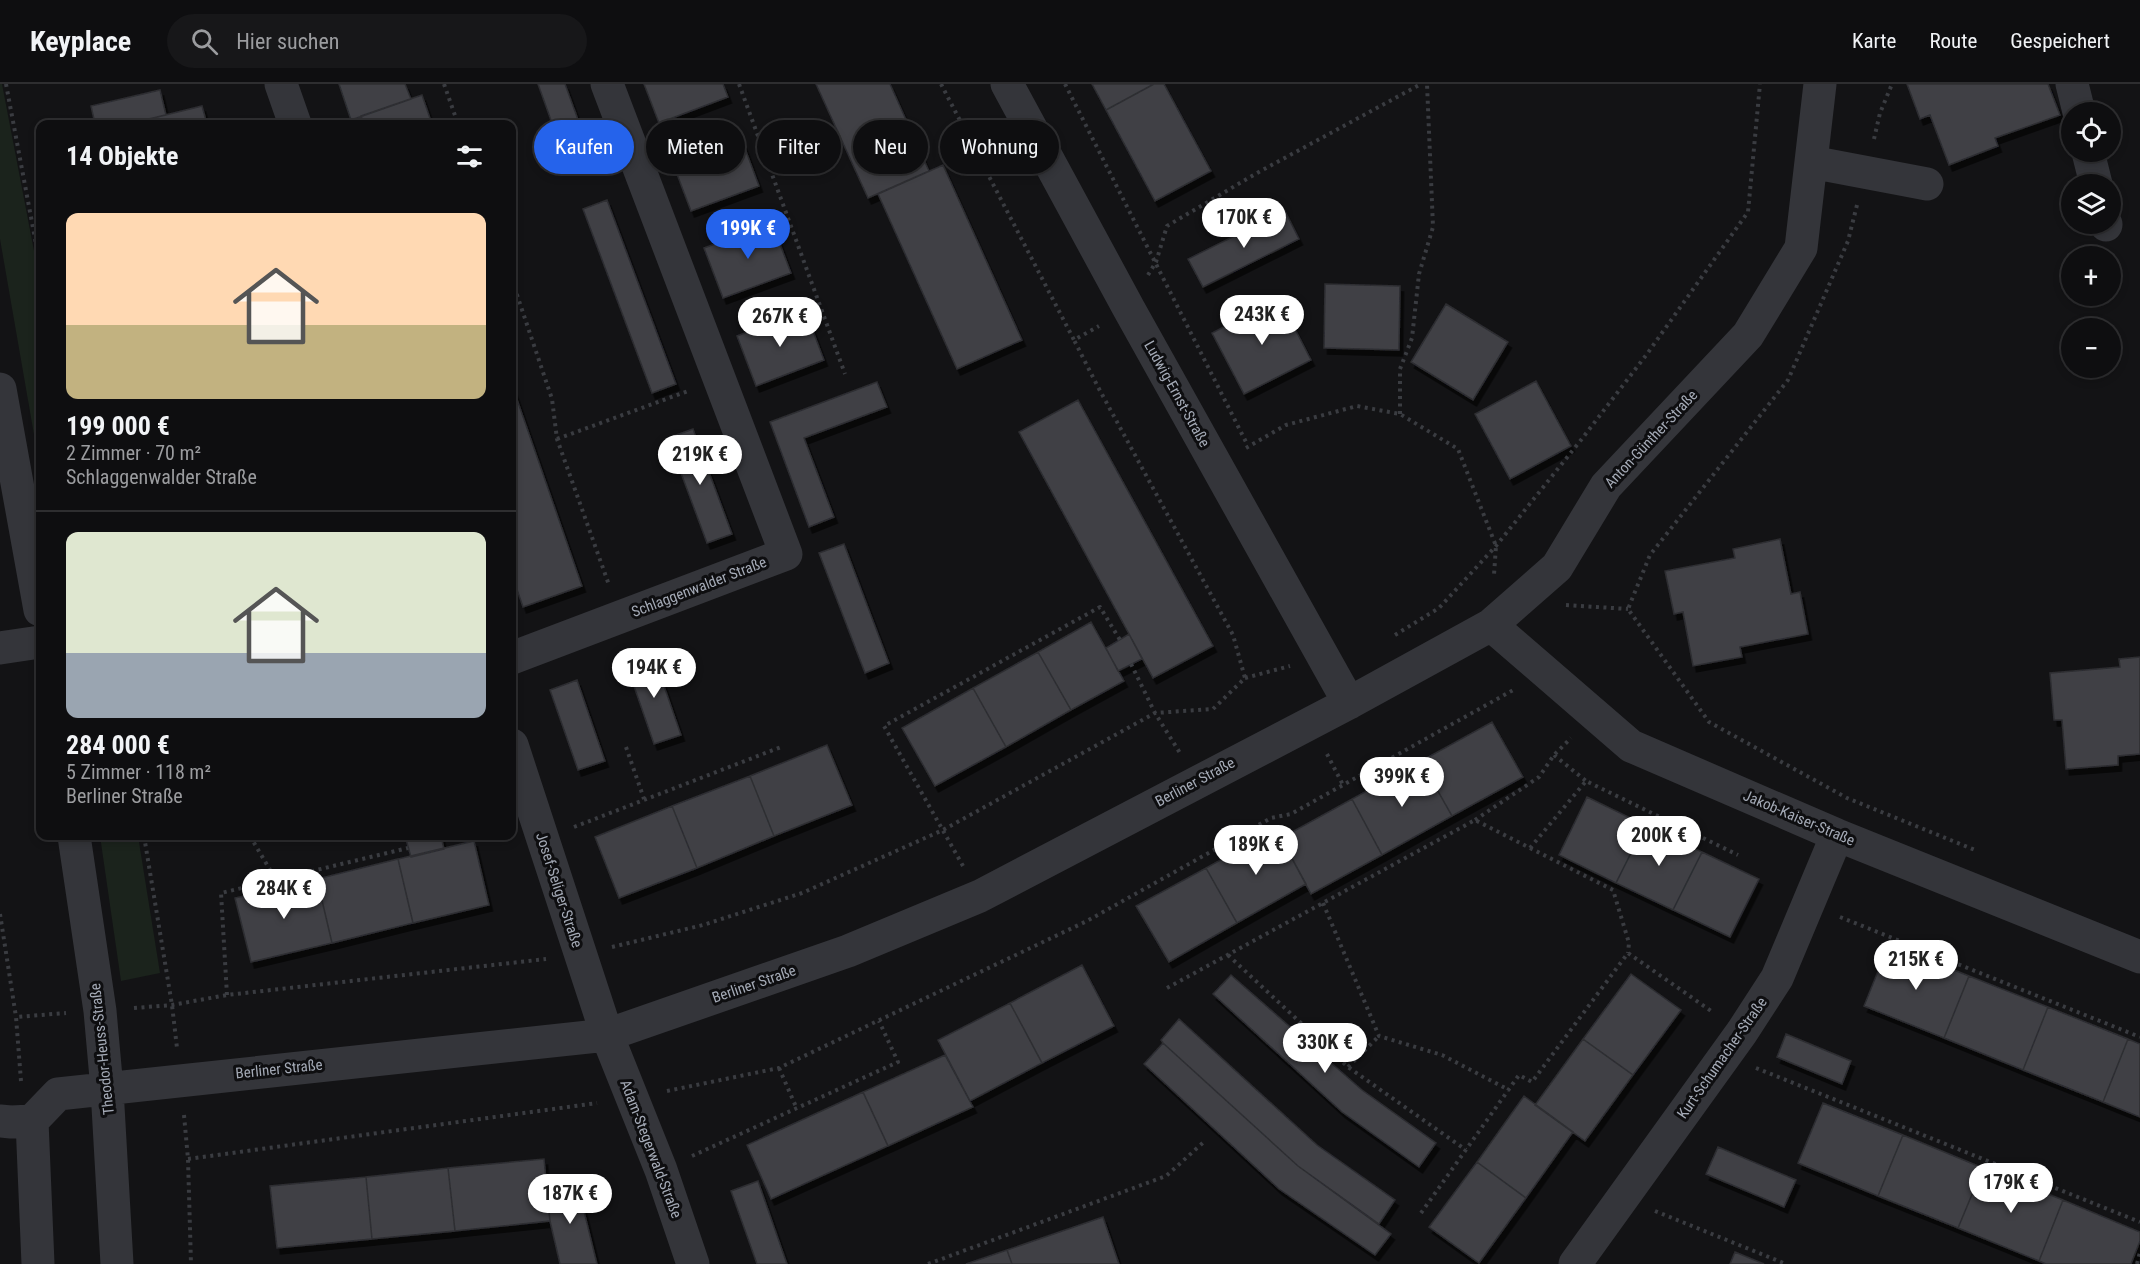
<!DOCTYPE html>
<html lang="de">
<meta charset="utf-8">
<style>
:root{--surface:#0e0e10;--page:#171719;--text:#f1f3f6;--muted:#9b9c9f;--line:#2e2e30;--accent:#2563eb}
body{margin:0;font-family:"Roboto Condensed",sans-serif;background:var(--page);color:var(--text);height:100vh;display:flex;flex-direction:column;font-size:22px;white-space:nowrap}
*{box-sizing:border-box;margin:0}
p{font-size:20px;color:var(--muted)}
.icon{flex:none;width:33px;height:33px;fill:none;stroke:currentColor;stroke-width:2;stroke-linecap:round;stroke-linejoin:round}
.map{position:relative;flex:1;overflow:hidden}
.side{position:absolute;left:36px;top:36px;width:480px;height:720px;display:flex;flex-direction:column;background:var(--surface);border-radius:12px;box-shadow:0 3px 9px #0003,0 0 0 2px var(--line)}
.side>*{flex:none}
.guide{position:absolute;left:534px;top:36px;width:570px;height:54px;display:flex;gap:12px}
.controls{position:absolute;left:2061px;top:18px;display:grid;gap:12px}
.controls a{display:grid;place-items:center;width:60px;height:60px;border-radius:50%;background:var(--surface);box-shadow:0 3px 9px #0003,0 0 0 2px var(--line);font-size:30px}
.price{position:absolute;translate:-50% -51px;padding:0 14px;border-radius:21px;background:#fff;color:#222;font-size:20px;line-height:39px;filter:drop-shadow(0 2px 3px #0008)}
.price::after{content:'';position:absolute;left:50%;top:36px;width:18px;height:14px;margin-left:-9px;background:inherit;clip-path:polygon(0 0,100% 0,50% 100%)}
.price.on{background:var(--accent);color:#fff}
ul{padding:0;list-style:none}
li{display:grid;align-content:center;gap:12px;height:318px;padding:0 30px}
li+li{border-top:2px solid var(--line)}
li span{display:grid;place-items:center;height:186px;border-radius:12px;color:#555}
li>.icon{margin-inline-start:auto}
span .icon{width:108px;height:108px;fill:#fffc;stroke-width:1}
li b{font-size:26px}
h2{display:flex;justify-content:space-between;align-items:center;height:72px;padding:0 30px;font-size:26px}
.pill{padding:0 21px;border-radius:27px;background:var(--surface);box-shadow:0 3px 9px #0003,0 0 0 2px var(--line);font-size:21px;line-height:54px}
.pill.on{background:var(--accent);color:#fff}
header{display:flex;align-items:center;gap:36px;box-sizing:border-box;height:84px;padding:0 30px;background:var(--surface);border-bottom:2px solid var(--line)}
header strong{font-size:28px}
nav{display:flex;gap:33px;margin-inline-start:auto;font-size:21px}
.search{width:420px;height:54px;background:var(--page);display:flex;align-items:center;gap:15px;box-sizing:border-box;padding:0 21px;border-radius:33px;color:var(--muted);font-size:22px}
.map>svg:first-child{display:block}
.green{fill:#1b231c}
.building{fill:#3f4045;stroke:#2d2d31;stroke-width:1.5;filter:url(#shadow)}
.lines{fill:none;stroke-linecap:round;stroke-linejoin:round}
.path{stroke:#3a3c41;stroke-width:4;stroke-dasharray:3 4.5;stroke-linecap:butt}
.minor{stroke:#34353a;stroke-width:33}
.labels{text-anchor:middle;stroke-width:6;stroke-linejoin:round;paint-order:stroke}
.street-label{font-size:15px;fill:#a4aab6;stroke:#0e0e10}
</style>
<header>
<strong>Keyplace</strong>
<div class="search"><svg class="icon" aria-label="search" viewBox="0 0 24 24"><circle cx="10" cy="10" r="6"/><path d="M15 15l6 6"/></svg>Hier suchen</div>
<nav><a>Karte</a><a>Route</a><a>Gespeichert</a></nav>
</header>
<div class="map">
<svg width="2140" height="1180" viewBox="0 0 2140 1180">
<defs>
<filter id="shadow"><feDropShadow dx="3.5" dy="6" stdDeviation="0" flood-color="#0009"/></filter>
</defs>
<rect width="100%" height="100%" fill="#131315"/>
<path class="green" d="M0,0h2l38,198v187l-40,-230z
M100,752h38l22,137 -39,8z"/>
<path class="building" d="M339,0h66l6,15 -60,21z
M538,0h27l26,71 -24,10z
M644,0h79l5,13 -69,26z
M816,0h74l39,87 -61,27z
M1092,0h62l-48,26z
M1154,0h10l47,87 -56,30 -49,-91z
M1907,0h141l12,31 -65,23 3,8 -49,19 -19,-50 -10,4z
M160,6l6,25 -39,9h-32l-4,-18z
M422,11l10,29h-68l-3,-8z
M202,22l5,18h-65l-1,-3z
M740,51l19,51 -68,25 -19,-50z
M943,81l79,175 -65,29 -79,-175z
M607,116l69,184 -24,9 -69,-184z
M1285,127l14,28 -96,48 -15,-28z
M772,139l19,50 -68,25 -19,-50z
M1325,200l75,2 -1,64 -75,-2z
M1279,214l32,62 -67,34 -32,-61z
M1446,220l62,38 -35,58 -62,-38z
M805,226l19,50 -68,26 -19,-50z
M1536,297l35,65 -61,33 -35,-65z
M877,298l10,25 -83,31 30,79 -25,10 -39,-105z
M512,301l70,201 -59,21 -11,-32z
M1078,316l135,246 -60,32 -134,-246z
M693,345l39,105 -25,9 -39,-105z
M1780,455l11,55 9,-2 8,42 -68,13 2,10 -49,9 -10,-54 -9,2 -9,-43 70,-13 -2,-9z
M844,460l45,119 -24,10 -46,-120z
M1091,538l33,59 -53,29 -33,-58z
M1129,550l13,25 -24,12 -12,-23z
M1038,568l33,58 -65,37 -33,-59z
M653,570l28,81 -27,9 -28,-81z
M2140,573v97l-22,2v9l-52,4 -4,-49h-8l-4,-47 70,-6 -1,-8z
M577,596l28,81 -27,9 -28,-80z
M973,604l33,59 -71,39 -33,-58z
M1492,638l31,55 -71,39 -31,-55z
M827,661l25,60 -78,31 -24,-60z
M1421,677l31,55 -70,39 -30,-56z
M750,692l24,60 -77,32 -25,-62z
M1587,713l58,28 -29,58 -57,-28z
M1352,715l30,56 -71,39 -30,-56z
M672,722l25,62 -78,30 -24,-61z
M1645,741l57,27 -29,58 -57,-27z
M1276,745l30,55 -69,39 -31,-55z
M405,752h36l3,13 -33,8z
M474,757l15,64 -76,18 -15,-64z
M1702,768l57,27 -29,58 -57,-27z
M398,775l15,64 -81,20 -15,-64z
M1206,784l31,55 -68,39 -33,-56z
M317,795l15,64 -81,19 -16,-64z
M1889,860l80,32 -25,62 -80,-32z
M1082,881l32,61 -72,37 -32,-60z
M1631,890l50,36 -48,65 -50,-36z
M1231,891l131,115 74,53 -17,24 -77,-55 -129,-118z
M1969,892l79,31 -25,63 -79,-32z
M1010,919l32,60 -72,38 -32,-61z
M2048,923l80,32 -25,63 -80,-32z
M1179,935l138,126 78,55 -16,24 -81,-58 -135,-123 -2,-3z
M1786,950l65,27 -9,23 -65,-27z
M1583,955l50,36 -48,66 -50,-36z
M2128,955l12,5v73l-37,-15z
M1163,959l135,123 93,68 -16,21 -96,-66 -135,-125z
M945,971l28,52 -85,39 -25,-54z
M863,1008l25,54 -117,53 -24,-54z
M1524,1012l49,36 -47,66 -49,-36z
M1823,1019l80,32 -25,61 -80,-33z
M1903,1051l80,33 -25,60 -80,-32z
M1718,1063l78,33 -12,27 -78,-33z
M544,1075l6,62 -95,10 -7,-63z
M1477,1078l49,36 -47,65 -50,-36z
M448,1084l7,63 -83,8 -6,-62z
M1983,1084l80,32 -24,61 -81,-33z
M366,1093l6,62 -95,9 -7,-62z
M758,1097l29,83h-30l-26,-73z
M577,1099l20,81h-37l-10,-43 -4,-36z
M2063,1116l77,32v9l-9,23h-85l-7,-3z
M1103,1133l16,47h-107l-5,-14z
M1007,1166l5,14h-46z
M1735,1168l29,12h-34z"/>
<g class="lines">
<path class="path" d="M6,0l34,181
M444,0l14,40
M739,0l106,290
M941,0l133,256 25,-14
M1065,0l182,360
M1874,55l6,-26 12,-29
M1857,121l-9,36 -60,139 -138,175 -22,54 81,113 138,76 128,52
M1148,191l8,-13 11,-36 90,-53 164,-89
M512,196l40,119 5,40 52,146
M1400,330v-45l12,-31 7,-64 14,-47 -6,-143
M557,355l131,-48
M1246,364l40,-23 71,-19 43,8 58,35 38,97 -2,29
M1566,521l62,4
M1395,551l44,-27 57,-62 85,-106 66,-86 101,-142 12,-128
M1131,580l24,49 25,40
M1245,594l45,-12
M626,663l18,52
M1327,670l16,31
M1554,671l32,26
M1475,736l64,-43 15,-22 17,-17
M574,743l207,-80
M144,752l28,169 5,43
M250,752l26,44
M442,756l15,-4
M1530,764l83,42 16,53 -1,10
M963,782l-79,-140 216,-119 20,33
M1323,819l56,133 63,19 67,35
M0,830l16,103
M1840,833l300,120
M612,863l91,-22 99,-32 141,-63 212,-117 58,-4 32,-31 -12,-43 -135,-248 -24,-47
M1228,871l120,112 118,83
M1167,904l308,-168 55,28 56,-67 152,74
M227,911l-6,-102 187,-45
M134,924l38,-3 55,-10 319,-36
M1348,983l31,-31
M779,984l18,41
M1756,984l384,154
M21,997l-5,-64 50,-4
M667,1007l112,-23 308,-147 184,-103 20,-4 224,-125
M184,1031l4,44 3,105
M692,1072l206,-94 -19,-41
M188,1075l409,-56
M1655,1127l131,53
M1421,1129l98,-138 13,7 96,-129 86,60
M928,1180l238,-88 39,-35
M2137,1180l3,-12"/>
<path class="minor" d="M281,0l14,40
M1007,0l122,225 220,394
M2072,0l7,28
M2088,68l8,32
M1811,78l116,22
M2106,140v1
M0,305l40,221
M1491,541l140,121 206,89 303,122
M0,564l40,-6
M512,574l274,-104 -179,-470
M512,661l95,290 54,135 32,94
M74,752l26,175 7,78 10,175
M0,1037l11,1 21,-1
M38,1180l-6,-143 26,-27 549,-59 241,-84 132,-55 369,-193 142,-78 66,-58 49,-81 142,-151 53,-87 19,-164
M1575,1180l167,-232 35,-54 60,-143"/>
</g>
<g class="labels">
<g class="street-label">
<text transform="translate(1177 310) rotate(61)" y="5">Ludwig-Ernst-Straße</text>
<text transform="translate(1651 355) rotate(-47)" y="5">Anton-Günther-Straße</text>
<text transform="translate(699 503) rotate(-21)" y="5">Schlaggenwalder Straße</text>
<text transform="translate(1195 698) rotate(-28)" y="5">Berliner Straße</text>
<text transform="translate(1799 734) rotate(23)" y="5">Jakob-Kaiser-Straße</text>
<text transform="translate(559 806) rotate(72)" y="5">Josef-Seliger-Straße</text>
<text transform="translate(754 900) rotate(-19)" y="5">Berliner Straße</text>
<text transform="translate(102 965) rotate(-96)" y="5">Theodor-Heuss-Straße</text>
<text transform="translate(1722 974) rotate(-55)" y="5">Kurt-Schumacher-Straße</text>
<text transform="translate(279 985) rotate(-6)" y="5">Berliner Straße</text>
<text transform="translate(651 1065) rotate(69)" y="5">Adam-Stegerwald-Straße</text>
</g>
</g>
</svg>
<div class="controls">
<a><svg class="icon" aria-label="locate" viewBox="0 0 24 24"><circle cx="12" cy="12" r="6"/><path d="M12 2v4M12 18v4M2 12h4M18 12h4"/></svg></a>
<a><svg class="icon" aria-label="layers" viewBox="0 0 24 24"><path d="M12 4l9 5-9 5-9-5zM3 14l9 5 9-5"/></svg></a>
<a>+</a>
<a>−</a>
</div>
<b class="price" style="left:1244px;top:165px">170K €</b>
<b class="price on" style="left:748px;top:176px">199K €</b>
<b class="price" style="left:1262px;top:262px">243K €</b>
<b class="price" style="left:780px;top:264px">267K €</b>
<b class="price" style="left:700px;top:402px">219K €</b>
<b class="price" style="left:654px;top:615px">194K €</b>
<b class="price" style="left:1402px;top:724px">399K €</b>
<b class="price" style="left:1659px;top:783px">200K €</b>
<b class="price" style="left:1256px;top:792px">189K €</b>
<b class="price" style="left:284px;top:836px">284K €</b>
<b class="price" style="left:1916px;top:907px">215K €</b>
<b class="price" style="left:1325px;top:990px">330K €</b>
<b class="price" style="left:2011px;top:1130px">179K €</b>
<b class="price" style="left:570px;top:1141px">187K €</b>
<div class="guide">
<a class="pill on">Kaufen</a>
<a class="pill">Mieten</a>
<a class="pill">Filter</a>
<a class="pill">Neu</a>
<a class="pill">Wohnung</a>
</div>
<section class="side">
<h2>14 Objekte<svg class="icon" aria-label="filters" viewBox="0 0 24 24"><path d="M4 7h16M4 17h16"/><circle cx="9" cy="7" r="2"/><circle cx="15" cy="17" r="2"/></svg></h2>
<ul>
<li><span style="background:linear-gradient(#ffd9b3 60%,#c2b280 0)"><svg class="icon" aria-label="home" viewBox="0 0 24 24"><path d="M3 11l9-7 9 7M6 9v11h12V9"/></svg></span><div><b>199 000 €</b><p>2 Zimmer · 70 m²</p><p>Schlaggenwalder Straße</p></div></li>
<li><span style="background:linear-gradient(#dfe7d0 65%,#9aa5b1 0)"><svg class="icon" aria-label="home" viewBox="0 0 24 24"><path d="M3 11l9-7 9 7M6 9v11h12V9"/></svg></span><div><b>284 000 €</b><p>5 Zimmer · 118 m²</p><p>Berliner Straße</p></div></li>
</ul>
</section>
</div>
